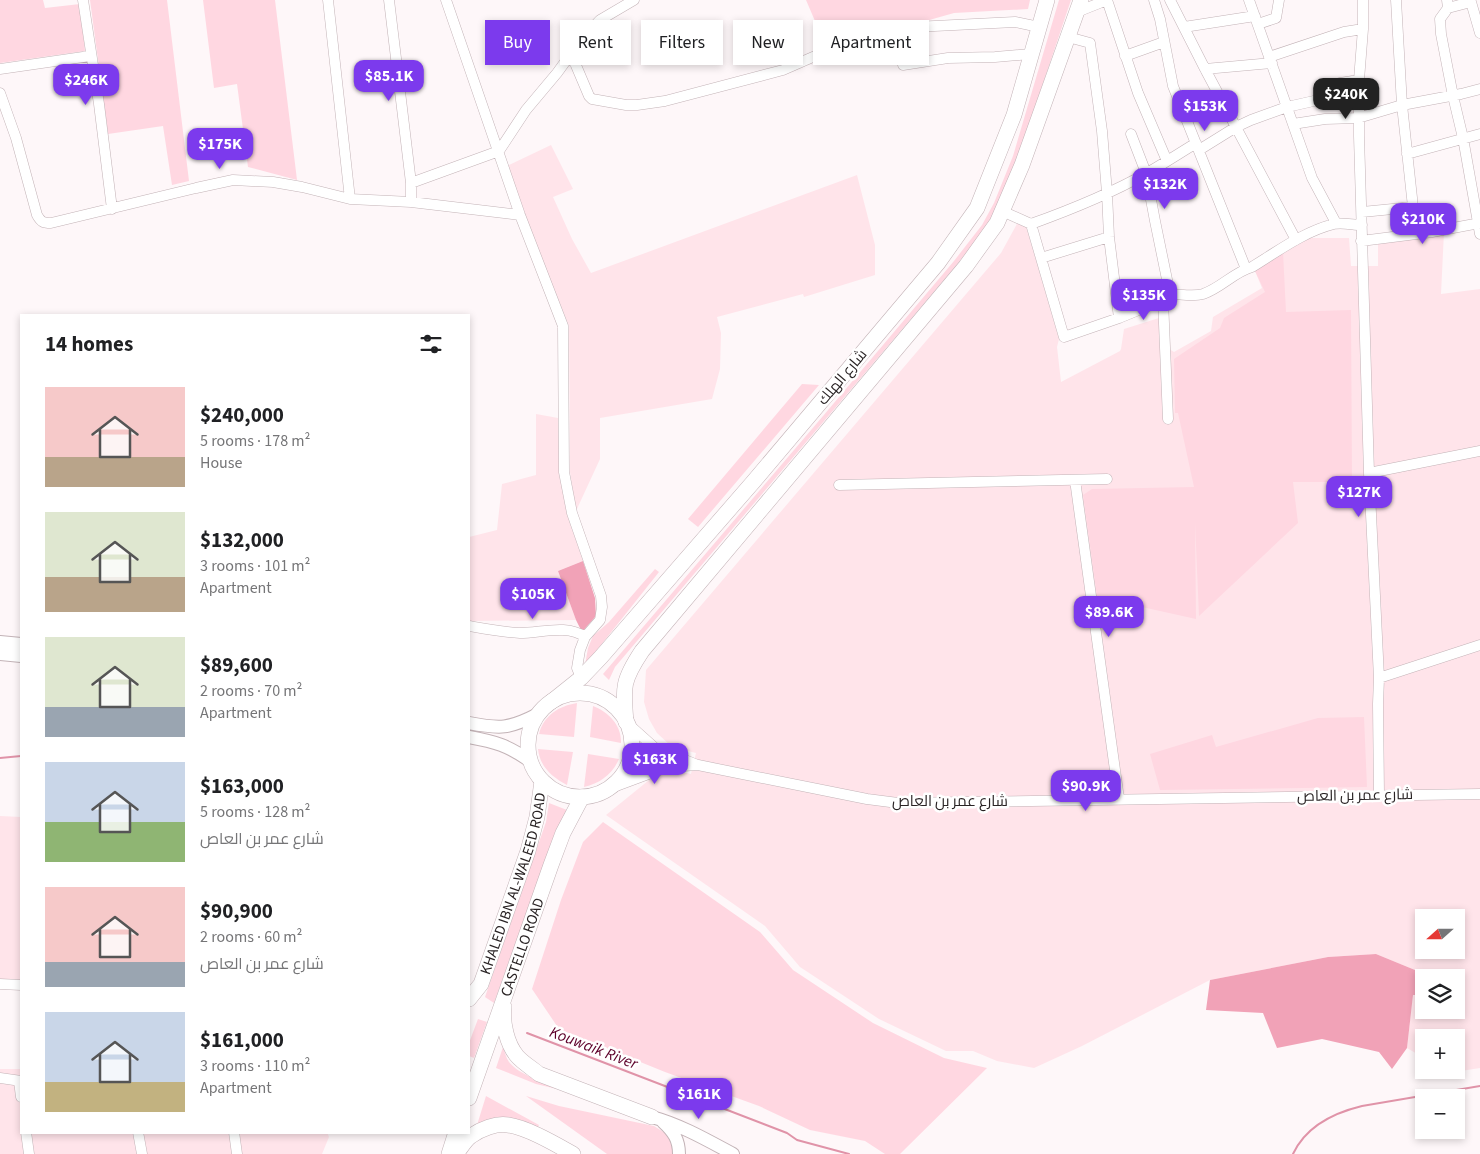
<!DOCTYPE html>
<meta charset="utf-8">
<style>
:root{--surface:#fff;--page:#f6f6f6;--text:#202124;--muted:#757577;--accent:#7c3aed}
body{margin:0;font-family:"Source Sans 3",Cairo,sans-serif;background:var(--page);color:var(--text);height:100vh;display:flex;flex-direction:column;font-size:19px;white-space:nowrap}
*{box-sizing:border-box;margin:0}
p{font-size:16px;color:var(--muted)}
.icon{flex:none;width:28px;height:28px;fill:none;stroke:currentColor;stroke-width:2;stroke-linecap:round;stroke-linejoin:round}
.map{position:relative;flex:1;overflow:hidden}
.drawer{position:absolute;left:20px;top:314px;width:450px;height:820px;display:flex;flex-direction:column;background:var(--surface);border-radius:0px;box-shadow:0 2px 8px #0003}
.drawer>*{flex:none}
.banner{position:absolute;left:485px;top:20px;width:475px;height:45px;display:flex;gap:10px}
.needle{width:32px;rotate:249deg}
.buttons{position:absolute;left:1415px;top:909px;display:grid;gap:10px}
.buttons a{display:grid;place-items:center;width:50px;height:50px;border-radius:0px;background:var(--surface);box-shadow:0 2px 8px #0003;font-size:25px}
.price{position:absolute;translate:-50% -42px;padding:0 11px;border-radius:10px;background:var(--accent);color:#fff;font-size:16px;line-height:32px;filter:drop-shadow(0 1px 2px #0008)}
.price::after{content:'';position:absolute;left:50%;top:30px;width:15px;height:11px;margin-left:-8px;background:inherit;clip-path:polygon(0 0,100% 0,50% 100%)}
.price.active{background:#222;color:#fff}
ul{padding:0;list-style:none}
li{display:flex;align-items:center;gap:15px;height:125px;padding:0 25px}
li span{display:grid;place-items:center;flex:none;width:140px;height:100px;border-radius:0px;color:#555}
li>.icon{margin-inline-start:auto}
span .icon{width:60px;height:60px;fill:#fffc;stroke-width:1}
li b{font-size:21px}
h2{display:flex;justify-content:space-between;align-items:center;height:60px;padding:0 25px;font-size:21px}
.tag{padding:0 18px;border-radius:0px;background:var(--surface);box-shadow:0 2px 8px #0003;font-size:18px;line-height:45px}
.tag.active{background:var(--accent);color:#fff}
.map>svg:first-child{display:block}
.built{fill:#ffe4ea;fill-rule:evenodd}
.green{fill:#ffd7e1}
.forest{fill:#f1a2b7}
.lines{fill:none;stroke-linecap:round;stroke-linejoin:round}
.stream{stroke:#e093a8;stroke-width:2}
.minor-casing{stroke:#c3b3b7;stroke-width:11}
.major-casing{stroke:#c3b3b7;stroke-width:14}
.highway-casing{stroke:#c3b3b7;stroke-width:16}
.minor{stroke:#fff;stroke-width:10}
.major{stroke:#fff;stroke-width:12}
.highway{stroke:#fff;stroke-width:15}
.labels{text-anchor:middle;stroke-width:5;stroke-linejoin:round;paint-order:stroke}
.street-label{font-size:15px;fill:#292324;stroke:#fff}
.water-label{font-size:16px;font-style:italic;fill:#5d002a;stroke:#fff}
</style>
<div class="map">
<svg width="1480" height="1154" viewBox="0 0 1480 1154">
<rect width="100%" height="100%" fill="#fef7f9"/>
<path class="built" d="M551,145l22,44 -20,8 19,42 19,34 266,-98 18,70v30l-71,22 -1,-3 -86,23 4,16 -1,36 -8,30 -112,19v41l-24,52 -6,-39 -1,-146 -35,-86 -27,-74z
M1018,222l8,4 33,113 -2,8 4,35 59,-31 1,-2 3,-20 35,-11 7,29 8,5 37,-21 2,-14 49,-29 -7,-17 50,-33h44l2,28h27v-27l66,-7 -3,62 39,-5v779l-32,5 -4,-3h12v-32h-32v20l-17,-10 6,-54 11,1v15h32v-32l-24,-1 -56,-23 -48,3 -118,23 -128,66 -48,22 -37,-7 -24,-10h-27l-67,-32 -79,-52 -35,-41 -159,-111 48,-39 14,-4h14l9,2 5,-21 -24,-6 -15,-14 -8,-14 -5,-17 2,-32 355,-417zM1424,918h32v32h-32z
M536,414l22,4 2,54 7,42 16,47 -25,10 18,49 -107,1v-84l28,-7 5,-46 34,-9z
M0,816l21,1v163l-21,-1z
M0,1069h21v63h306l2,5 -7,17h-322z"/>
<path class="green" d="M0,0h43l2,8 35,-4 5,47 -85,12z
M90,0h77l22,181 -17,4 -9,-59 -55,8z
M203,0h72l22,180 -49,-13 -11,-83 -23,4z
M806,0h224l-2,9 -74,4 -127,36z
M1059,0h12l-53,158 -20,47 -13,24 -30,38 -340,400 -6,13 -6,-6 220,-258 131,-155 28,-36 12,-22 19,-47z
M1283,252l3,60 65,-2 1,172h-59l5,41 -99,93 -4,-94 1,97 -99,-22 -14,-102 9,-6 102,-2 -16,-74h-3l-1,-54 46,-31 4,-10 41,-26 -10,-21z
M802,384l17,1 -121,142 -10,-8z
M655,569l4,3 -74,93 3,-17 5,-12 16,-14z
M577,703l-3,34 -35,-3c5,-19 20,-28 38,-31z
M593,706c16,6 29,20 28,37l-31,-6z
M1364,717l3,70 -207,3 -10,-36 62,-19 4,12 102,-29z
M538,749l35,3 -6,33c-15,-8 -27,-18 -29,-36z
M588,754l31,5c-7,16 -19,24 -35,28z
M549,803l18,7 -12,23 -61,170 -9,-6 61,-175z
M603,822l157,110 33,38 80,53 71,35 43,10 -87,86h-15l-20,-13 -55,-11 -51,-24 -94,-34 -106,-43 -27,-40 29,-89 22,-58z
M478,1019l9,3 -13,36 -5,-2v-13z
M503,1047c2,5 3,11 6,15 10,13 35,20 50,26l-2,1 -21,-5 -40,-16z
M486,1096l53,29 -2,4 -60,-4z
M526,1096l33,10 95,20 11,7 9,11 1,10h-68z"/>
<path class="forest" d="M583,561l12,37 1,18 -14,16 -6,-12 -18,-49z
M1376,954l56,23 -8,1v17h-11l-6,53 -15,21 -13,-17 -57,-13 -45,9 -14,-35 -57,-3 4,-30 118,-23z"/>
<g class="lines">
<path class="stream" d="M0,758l21,-2
M527,1033l260,100 10,7 52,14
M1293,1154c13,-28 40,-41 69,-48l118,-20"/>
<g class="minor-casing">
<path id="minor" d="M83,0l16,104 13,105
M328,0l22,199
M389,0l22,183v19
M446,0l74,215 43,111 1,146 8,41 29,83 1,11 -2,13 -15,17 -5,13 -3,18 4,10
M1154,0l6,19 13,67 73,183
M1170,0l35,69 91,171
M1249,0l63,178 24,45
M1363,0v29l-4,51v56l10,337 10,205 -1,26 1,91
M1447,0l1,8 -8,11 1,15 12,62 10,42 17,96
M1448,8l23,-6 9,31
M1077,12l30,-12 31,93 29,68
M1258,24l18,-6 3,-18
M1184,27l71,-11
M1068,37l22,6 12,88 5,62 2,44 10,81
M1125,56l39,-14
M1269,57l75,-25 19,-3
M569,58l6,5 14,33 3,3 34,6h11l28,-4 118,-31 39,-17 23,-15 13,-6 16,-3 141,-7 24,5
M903,65l45,-7 47,-1 36,-3
M0,69l90,-13
M1205,69l67,-6
M0,93l16,45 21,77c4,7 6,8 14,8l145,-35 37,-8 40,2 29,5 48,12 61,3 109,13
M1293,124l32,-5 33,-1 44,-13 59,-11 19,-5
M1131,134l15,39 9,48 15,73
M1199,150l37,-23 15,-7 36,-13 40,-9 13,-15 19,-3
M1407,154l73,-20
M411,183l88,-32 27,-41 31,-37 24,-33 19,-20 34,-20
M1002,211l29,13 33,113 55,-19 44,-18 7,-6c10,0 23,3 33,0 18,-6 31,-22 49,-27 26,-16 53,-36 82,-43 8,-2 19,1 28,1
M1362,212l51,-5 -11,-102 -6,-105
M1031,224c39,-14 79,-30 116,-51 16,-9 33,-20 49,-30
M1361,241l71,-9 48,-9
M1041,258l68,-21
M1163,300l5,119
M1369,473l111,-22
M1075,480l44,319
M839,485l268,-6
M469,626c17,3 33,6 51,7 21,0 47,-9 65,4
M1379,678l101,-33
M626,722l29,26 40,16
M608,789l59,-22 31,-2 169,34 31,4 582,-9
M0,984l21,1
M0,1078l21,3
M19,1081l2,16
M26,1132l3,22
M138,1132l4,22
M234,1132l3,22"/>
</g>
<g class="major-casing">
<path id="major" d="M0,642l21,2
M0,654l21,2
M469,723c31,6 40,6 69,-9
M469,737c27,5 38,8 61,24
M652,1117c29,8 55,23 81,37
M663,1122c11,10 16,18 16,32"/>
</g>
<g class="highway-casing">
<g id="highway">
<circle cx="580" cy="745" r="52"/>
<path d="M551,702l30,-24 20,-21 153,-176 184,-218 39,-55 37,-93 33,-115"/>
<path d="M626,722c-3,-35 -4,-41 16,-71l324,-385 31,-43 25,-58 59,-165"/>
<path id="s1" d="M469,999l12,-15 47,-133 9,-34 5,-36"/>
<path d="M504,1007c-2,16 3,37 13,49 6,7 15,12 22,18l113,43"/>
<path id="s2" d="M469,1098l82,-233 12,-32 19,-36"/>
<path d="M449,1154l7,-22"/>
<path d="M456,1154c5,-6 9,-14 15,-18 10,-7 25,-13 37,-11 20,3 47,19 65,29"/>
</g>
</g>
<use href="#minor" class="minor"/>
<use href="#major" class="major"/>
<use href="#highway" class="highway"/>
</g>
<g class="labels">
<g class="street-label">
<text transform="translate(842 377) rotate(-50)" y="5">شارع الهلك</text>
<text transform="translate(1355 795) rotate(-1)" y="5">شارع عمر بن العاص</text>
<text x="950" y="806">شارع عمر بن العاص</text>
<text dy="5" stroke="none"><textPath href="#s1" startOffset="125">KHALED IBN AL-WALEED ROAD</textPath></text>
<text dy="5" stroke="none"><textPath href="#s2" startOffset="160">CASTELLO ROAD</textPath></text>
</g>
<g class="water-label">
<text transform="translate(594 1047) rotate(21)" y="6">Kouwaik River</text>
</g>
</g>
</svg>
<div class="buttons">
<a><svg class="needle" viewBox="-14 -14 28 28"><path d="M0-13l5 13h-10z" fill="#e53935"/><path d="M0 13l5-13h-10z" fill="#757577"/></svg></a>
<a><svg class="icon" aria-label="layers" viewBox="0 0 24 24"><path d="M12 4l9 5-9 5-9-5zM3 14l9 5 9-5"/></svg></a>
<a>+</a>
<a>−</a>
</div>
<b class="price" style="left:389px;top:102px">$85.1K</b>
<b class="price" style="left:86px;top:106px">$246K</b>
<b class="price active" style="left:1346px;top:120px">$240K</b>
<b class="price" style="left:1205px;top:132px">$153K</b>
<b class="price" style="left:220px;top:170px">$175K</b>
<b class="price" style="left:1165px;top:210px">$132K</b>
<b class="price" style="left:1423px;top:245px">$210K</b>
<b class="price" style="left:1144px;top:321px">$135K</b>
<b class="price" style="left:1359px;top:518px">$127K</b>
<b class="price" style="left:533px;top:620px">$105K</b>
<b class="price" style="left:1109px;top:638px">$89.6K</b>
<b class="price" style="left:655px;top:785px">$163K</b>
<b class="price" style="left:1086px;top:812px">$90.9K</b>
<b class="price" style="left:699px;top:1120px">$161K</b>
<div class="banner">
<a class="tag active">Buy</a>
<a class="tag">Rent</a>
<a class="tag">Filters</a>
<a class="tag">New</a>
<a class="tag">Apartment</a>
</div>
<section class="drawer">
<h2>14 homes<svg class="icon" aria-label="filters" viewBox="0 0 24 24"><path d="M4 7h16M4 17h16"/><circle cx="9" cy="7" r="2"/><circle cx="15" cy="17" r="2"/></svg></h2>
<ul>
<li><span style="background:linear-gradient(#f6c9c9 70%,#b9a48a 0)"><svg class="icon" aria-label="home" viewBox="0 0 24 24"><path d="M3 11l9-7 9 7M6 9v11h12V9"/></svg></span><div><b>$240,000</b><p>5 rooms · 178 m²</p><p>House</p></div></li>
<li><span style="background:linear-gradient(#dfe7d0 65%,#b9a48a 0)"><svg class="icon" aria-label="home" viewBox="0 0 24 24"><path d="M3 11l9-7 9 7M6 9v11h12V9"/></svg></span><div><b>$132,000</b><p>3 rooms · 101 m²</p><p>Apartment</p></div></li>
<li><span style="background:linear-gradient(#dfe7d0 70%,#9aa5b1 0)"><svg class="icon" aria-label="home" viewBox="0 0 24 24"><path d="M3 11l9-7 9 7M6 9v11h12V9"/></svg></span><div><b>$89,600</b><p>2 rooms · 70 m²</p><p>Apartment</p></div></li>
<li><span style="background:linear-gradient(#c9d6e8 60%,#8fb573 0)"><svg class="icon" aria-label="home" viewBox="0 0 24 24"><path d="M3 11l9-7 9 7M6 9v11h12V9"/></svg></span><div><b>$163,000</b><p>5 rooms · 128 m²</p><p>شارع عمر بن العاص</p></div></li>
<li><span style="background:linear-gradient(#f6c9c9 75%,#9aa5b1 0)"><svg class="icon" aria-label="home" viewBox="0 0 24 24"><path d="M3 11l9-7 9 7M6 9v11h12V9"/></svg></span><div><b>$90,900</b><p>2 rooms · 60 m²</p><p>شارع عمر بن العاص</p></div></li>
<li><span style="background:linear-gradient(#c9d6e8 70%,#c2b280 0)"><svg class="icon" aria-label="home" viewBox="0 0 24 24"><path d="M3 11l9-7 9 7M6 9v11h12V9"/></svg></span><div><b>$161,000</b><p>3 rooms · 110 m²</p><p>Apartment</p></div></li>
</ul>
</section>
</div>
